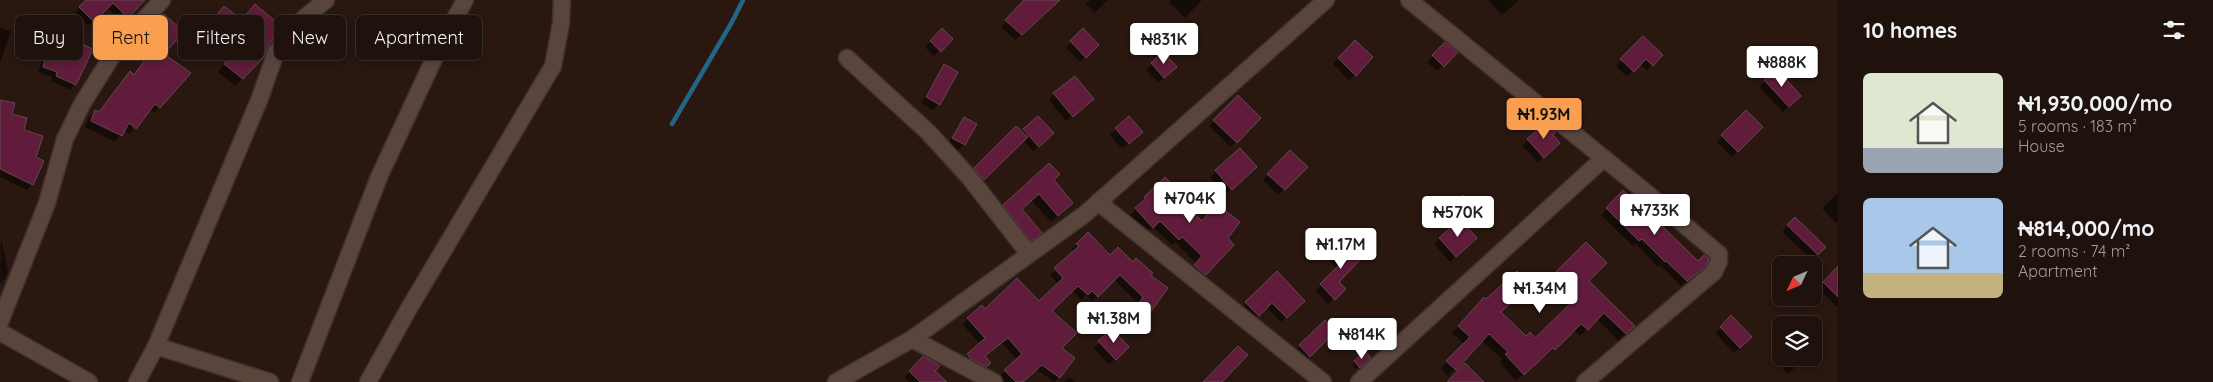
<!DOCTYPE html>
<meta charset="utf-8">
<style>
:root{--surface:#1f110c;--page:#2c1f1a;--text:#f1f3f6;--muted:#a19d9d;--line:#3c312d;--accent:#fa9f4f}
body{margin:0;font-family:Quicksand,sans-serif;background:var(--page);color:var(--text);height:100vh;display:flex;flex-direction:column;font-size:19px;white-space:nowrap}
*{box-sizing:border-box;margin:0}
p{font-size:16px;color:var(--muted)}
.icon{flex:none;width:28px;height:28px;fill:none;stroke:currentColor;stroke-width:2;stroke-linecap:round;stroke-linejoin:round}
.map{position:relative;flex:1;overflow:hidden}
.panel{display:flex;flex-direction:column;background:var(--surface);width:375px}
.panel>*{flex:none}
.guide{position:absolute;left:15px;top:15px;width:475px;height:45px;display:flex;gap:10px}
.needle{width:32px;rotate:226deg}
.fabs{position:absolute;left:1772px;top:256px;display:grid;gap:10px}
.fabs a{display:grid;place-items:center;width:50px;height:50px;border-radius:8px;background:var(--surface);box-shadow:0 2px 8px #0003,0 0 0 1px var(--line);font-size:25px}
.price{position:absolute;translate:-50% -42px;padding:0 11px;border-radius:5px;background:#fff;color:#222;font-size:16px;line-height:32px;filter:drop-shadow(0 1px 2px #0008)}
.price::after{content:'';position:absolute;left:50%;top:30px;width:15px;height:11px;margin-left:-8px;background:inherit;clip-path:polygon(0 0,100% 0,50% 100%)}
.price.active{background:var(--accent);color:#111}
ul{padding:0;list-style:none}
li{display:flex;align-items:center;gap:15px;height:125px;padding:0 25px}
li span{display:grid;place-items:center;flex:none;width:140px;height:100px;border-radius:8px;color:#555}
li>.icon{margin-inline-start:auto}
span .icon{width:60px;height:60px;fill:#fffc;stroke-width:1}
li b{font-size:21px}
h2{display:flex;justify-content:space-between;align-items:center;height:60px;padding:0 25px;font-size:21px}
.pill{padding:0 18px;border-radius:8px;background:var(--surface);box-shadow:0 2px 8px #0003,0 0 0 1px var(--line);font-size:18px;line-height:45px}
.pill.active{background:var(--accent);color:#111}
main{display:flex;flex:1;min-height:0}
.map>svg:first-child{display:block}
.shadow{fill:#0007}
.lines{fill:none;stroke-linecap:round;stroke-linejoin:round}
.stream{stroke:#226584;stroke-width:4.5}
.building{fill:#601c3a;stroke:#604a51}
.minor-casing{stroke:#3f312f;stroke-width:19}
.minor{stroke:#5a453d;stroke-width:16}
</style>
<main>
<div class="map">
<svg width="1838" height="382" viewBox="0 0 1838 382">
<rect width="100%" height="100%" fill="#291710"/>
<path class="shadow" d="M88,0h56l-22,22 -15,-15 -19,19 -13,-14z
M1027,0h31l-43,40 -14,-13z
M1090,0h18l-14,13 -8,-9z
M1171,0h31l-17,18 -16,-16z
M1488,0h31l-17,15z
M224,7l44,37 -5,12 -28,30 -17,-14 12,-15 -7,-5 3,-4 -22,-18z
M157,22l6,32 -4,53 -6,6 -4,-3 -20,24 -5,-4 -9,12 -30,-15 4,-9 7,-6 2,1 35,-37 19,-26 -11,-9z
M0,28l11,3 -11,32z
M942,30l9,9 -17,17 -9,-9z
M1083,30l15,15 -18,17 -14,-14z
M1643,37l19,18 -15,15 -7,-6 -13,13 -11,-11z
M72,41l3,43 -5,6 -19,-9 2,-4 -15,-5 4,-12 5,-6 14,4 6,-11z
M1355,42l17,16 -23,22 -16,-16z
M1445,44l11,8 -19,19 -10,-9z
M1163,54l6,19 -11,10 -12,-13z
M944,66l-5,38 -6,6 -12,-7 18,-31z
M1776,70l23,26 -16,16 -24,-25z
M1054,94l32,11 -20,16 -17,-21z
M1238,97l22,21 -29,29 -22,-21z
M0,101l23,30 12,27 -3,26 -5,6 -27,-13z
M1746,112l16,15 -30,30 -15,-15z
M1038,117l8,22 -13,12 -10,-11 -48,48 -8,-11 49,-49 5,4z
M1129,118l6,20 -13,11 -12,-14z
M965,119l10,6 -11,20 -6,5 -10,-6 11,-19z
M1545,125l13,18 -20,19 -16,-16z
M1240,150l9,23 -24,21 -15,-17z
M1291,152l15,15 -28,28 -15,-15z
M1165,178l15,24 21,20 15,-17 10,33 7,7 -34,35 -10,-8 7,-9 -21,-21 -3,3 -19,-18 -7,6 -16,-18 10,-10 -2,-1z
M1052,180l13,30 -14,12 -20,-22 -10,9 19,24 -16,14 -27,-34 7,-7z
M1623,192l75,79 -17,15 -21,-21 -2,2 -22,-23 -3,2 -32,-31z
M1838,193v29l-2,1 -14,-15z
M1453,205l17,11 -8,7 8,20 -20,19 -16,-18 23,-22 -10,-11z
M1795,218l29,29 -12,13 -30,-28z
M1088,234l22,23 23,6 16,13 -3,40 -5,5 -11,-7 8,-11 -25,-24 -21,22 -6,-6 -5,5 -9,-10 -22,21 10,38 -1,28 -5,5 -18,-13 -14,13h-17l-5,-6 17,-16 -15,-17 -18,14 5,6 -9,9 -18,-12 18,-16 -17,-19 5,-6 17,-8 54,-8 19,-19 -8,-9 24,-22 -3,-3z
M1,238l7,33 -3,8 -5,5z
M1345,242l15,16 -23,24 7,7 -16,15 -13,-13 22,-23 -9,-9z
M1586,244l1,37 40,52 -9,7 -21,-21 -17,17 -7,-7 -26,27 -1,-2 -30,27 -16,-19 2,-3 -20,-18 -34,35 -7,-8 23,-24 -12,-11 26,-28 22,8 26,24 9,3 35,-35 -23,-23z
M1277,273l26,28 -22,21 -15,-15 -13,13 -12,-12z
M1833,273l5,5v30l-20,-20z
M1731,317l19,20 -16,16 -19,-20z
M1325,322l10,9 -31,31 -10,-10z
M1112,330l16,17 -19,18 -15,-17z
M924,358l9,13 12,11h-36l-5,-5z
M1369,358l-13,11 -4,-5 3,-2z
M1787,358h19l-18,16 -8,-10z
M1069,377l6,5h-11z"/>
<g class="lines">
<path class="stream" d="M672,124l60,-102 11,-22"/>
</g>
<path class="building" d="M86,0h59l-17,18 -15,-15 -19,19 -15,-15z
M1024,0h36l-38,35 -17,-15z
M255,4l27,23 -13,17 -5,13 -21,22 -19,-15 12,-15 -6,-5 3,-4 -22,-18 13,-16 18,14z
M164,14l20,18 -20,22 27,19 -31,35 -5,-4 -19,25 -7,-6 -7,13 -31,-15 4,-11 4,2 31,-41 4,4 23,-32 -11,-9z
M942,28l11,11 -12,13 -11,-11z
M1083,28l16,17 -13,13 -16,-17z
M1643,36l20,19 -10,11 -7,-7 -12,13 -14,-13z
M72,40l21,9 -17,36 -20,-9 1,-4 -14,-5 4,-14 17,5z
M1355,40l18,17 -17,19 -18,-18z
M1445,42l13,10 -14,15 -12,-12z
M1163,52l14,15 -13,11 -13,-15z
M944,64l14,8 -18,33 -14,-8z
M1776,68l25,28 -12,11 -25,-27z
M1075,76l19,23 -21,18 -20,-24z
M1238,95l23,23 -24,25 -24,-23z
M0,100l15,3 -3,11 15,4 -3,12 19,6 -7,21 8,4 -11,24 -33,-16z
M1746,110l17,17 -25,25 -17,-17z
M1038,116l16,17 -15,14 -16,-18z
M1129,116l14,16 -14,12 -14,-16z
M964,117l13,7 -12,21 -13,-7z
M1545,123l11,9 -3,3 7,8 -16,15 -17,-19z
M1016,126l12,11 -44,43 -10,-12z
M1240,148l17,19 -25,23 -17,-20z
M1290,150l18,17 -23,23 -18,-16z
M1049,163l11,11 -6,6 19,23 -15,13 -19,-22 -17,15 20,24 -11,8 -28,-36z
M1165,177l21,21 -4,4 20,19 14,-17 24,18 -12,16 6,7 -28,30 -12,-10 8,-9 -20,-19 -3,3 -19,-19 -7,7 -18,-20 11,-10 -2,-1z
M1623,190l37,37 1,-2 37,36 6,-6 5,4 -3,7 -19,15 -21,-20 -1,1 -23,-23 -3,2 -33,-33z
M1463,195l14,16 -11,9 -14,-15z
M1795,217l31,30 -8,8 -31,-30z
M1460,219l17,19 -21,19 -17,-19z
M1088,232l22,23 8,-8 15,15 3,-4 17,15 -3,2 18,13 -21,29 -12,-9 8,-11 -23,-22 -22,22 -6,-6 -4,4 -10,-9 -26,25 25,22 -15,15 13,10 -15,20 -18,-13 -19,17h-7l-12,-12 18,-16 -14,-16 -23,18 6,7 -5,4 -15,-8 -4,-5 18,-16 -18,-20 15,-13 3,4 32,-31 22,23 24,-23 -9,-10 25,-22 -3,-2z
M1345,241l17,17 -23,24 7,7 -11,11 -15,-16 22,-22 -9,-10z
M1586,242l21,21 -18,18 46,45 -9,8 -22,-21 -16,17 -7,-6 -26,26 -2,-2 -29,27 -19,-21 3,-2 -19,-18 -33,36 -10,-9 24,-24 -12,-11 26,-29 2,2 31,-28 13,15 -29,26 25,24 4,-4 5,6 41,-40 -23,-23z
M1838,266v31l-15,-15z
M1277,271l28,30 -18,17 -15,-15 -13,13 -14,-14z
M1731,315l21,22 -12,11 -20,-21z
M1325,320l11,11 -26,26 -11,-12z
M1112,329l17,18 -13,13 -18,-19z
M1238,346l10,9 -26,27h-19z
M1365,351l6,7 -11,10 -6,-7z
M923,356l17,10 -5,5 12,11h-27l-11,-11z
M1465,363l19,19h-37z"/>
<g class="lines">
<g class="minor-casing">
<path id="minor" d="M1409,0l234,190 76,64v7l-5,11 -129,110
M847,58l81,74 41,45 60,77
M1098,202l225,180
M0,322l47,-119 18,-64 17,-35 32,-51 48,-53
M0,332l89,50
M912,339l82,43
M156,346l114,36
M137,382l19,-36 104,-248 16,-46 21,-28 29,-24
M300,382l79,-205 60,-129 26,-48
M368,382l40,-72 145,-244 8,-43 1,-23
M836,382l76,-43 173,-125 241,-214
M1359,382l245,-224"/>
</g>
<use href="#minor" class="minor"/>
</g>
</svg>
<div class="fabs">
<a><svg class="needle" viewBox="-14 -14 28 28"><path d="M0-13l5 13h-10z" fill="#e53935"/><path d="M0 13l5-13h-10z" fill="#a19d9d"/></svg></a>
<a><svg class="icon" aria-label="layers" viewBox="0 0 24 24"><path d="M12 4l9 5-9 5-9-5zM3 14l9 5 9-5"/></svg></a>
</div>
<b class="price" style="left:1164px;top:65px">₦831K</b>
<b class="price" style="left:1782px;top:88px">₦888K</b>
<b class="price active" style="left:1544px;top:140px">₦1.93M</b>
<b class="price" style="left:1190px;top:224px">₦704K</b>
<b class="price" style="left:1655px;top:236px">₦733K</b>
<b class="price" style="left:1458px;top:238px">₦570K</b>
<b class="price" style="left:1341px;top:270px">₦1.17M</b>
<b class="price" style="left:1540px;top:314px">₦1.34M</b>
<b class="price" style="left:1114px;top:344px">₦1.38M</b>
<b class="price" style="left:1362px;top:360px">₦814K</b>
<div class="guide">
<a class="pill">Buy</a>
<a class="pill active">Rent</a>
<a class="pill">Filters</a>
<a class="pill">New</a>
<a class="pill">Apartment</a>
</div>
</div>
<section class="panel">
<h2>10 homes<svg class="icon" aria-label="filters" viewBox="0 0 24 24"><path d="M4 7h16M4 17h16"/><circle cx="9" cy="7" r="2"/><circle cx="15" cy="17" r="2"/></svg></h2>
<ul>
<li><span style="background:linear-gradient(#dfe7d0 75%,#9aa5b1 0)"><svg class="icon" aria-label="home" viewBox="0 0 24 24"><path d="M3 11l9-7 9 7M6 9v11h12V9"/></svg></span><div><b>₦1,930,000/mo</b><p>5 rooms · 183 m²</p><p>House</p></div></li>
<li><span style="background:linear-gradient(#a9c7e8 75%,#c2b280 0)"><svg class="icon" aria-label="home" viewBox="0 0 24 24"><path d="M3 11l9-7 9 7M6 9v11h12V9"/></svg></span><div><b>₦814,000/mo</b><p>2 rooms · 74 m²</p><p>Apartment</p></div></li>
</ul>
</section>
</main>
